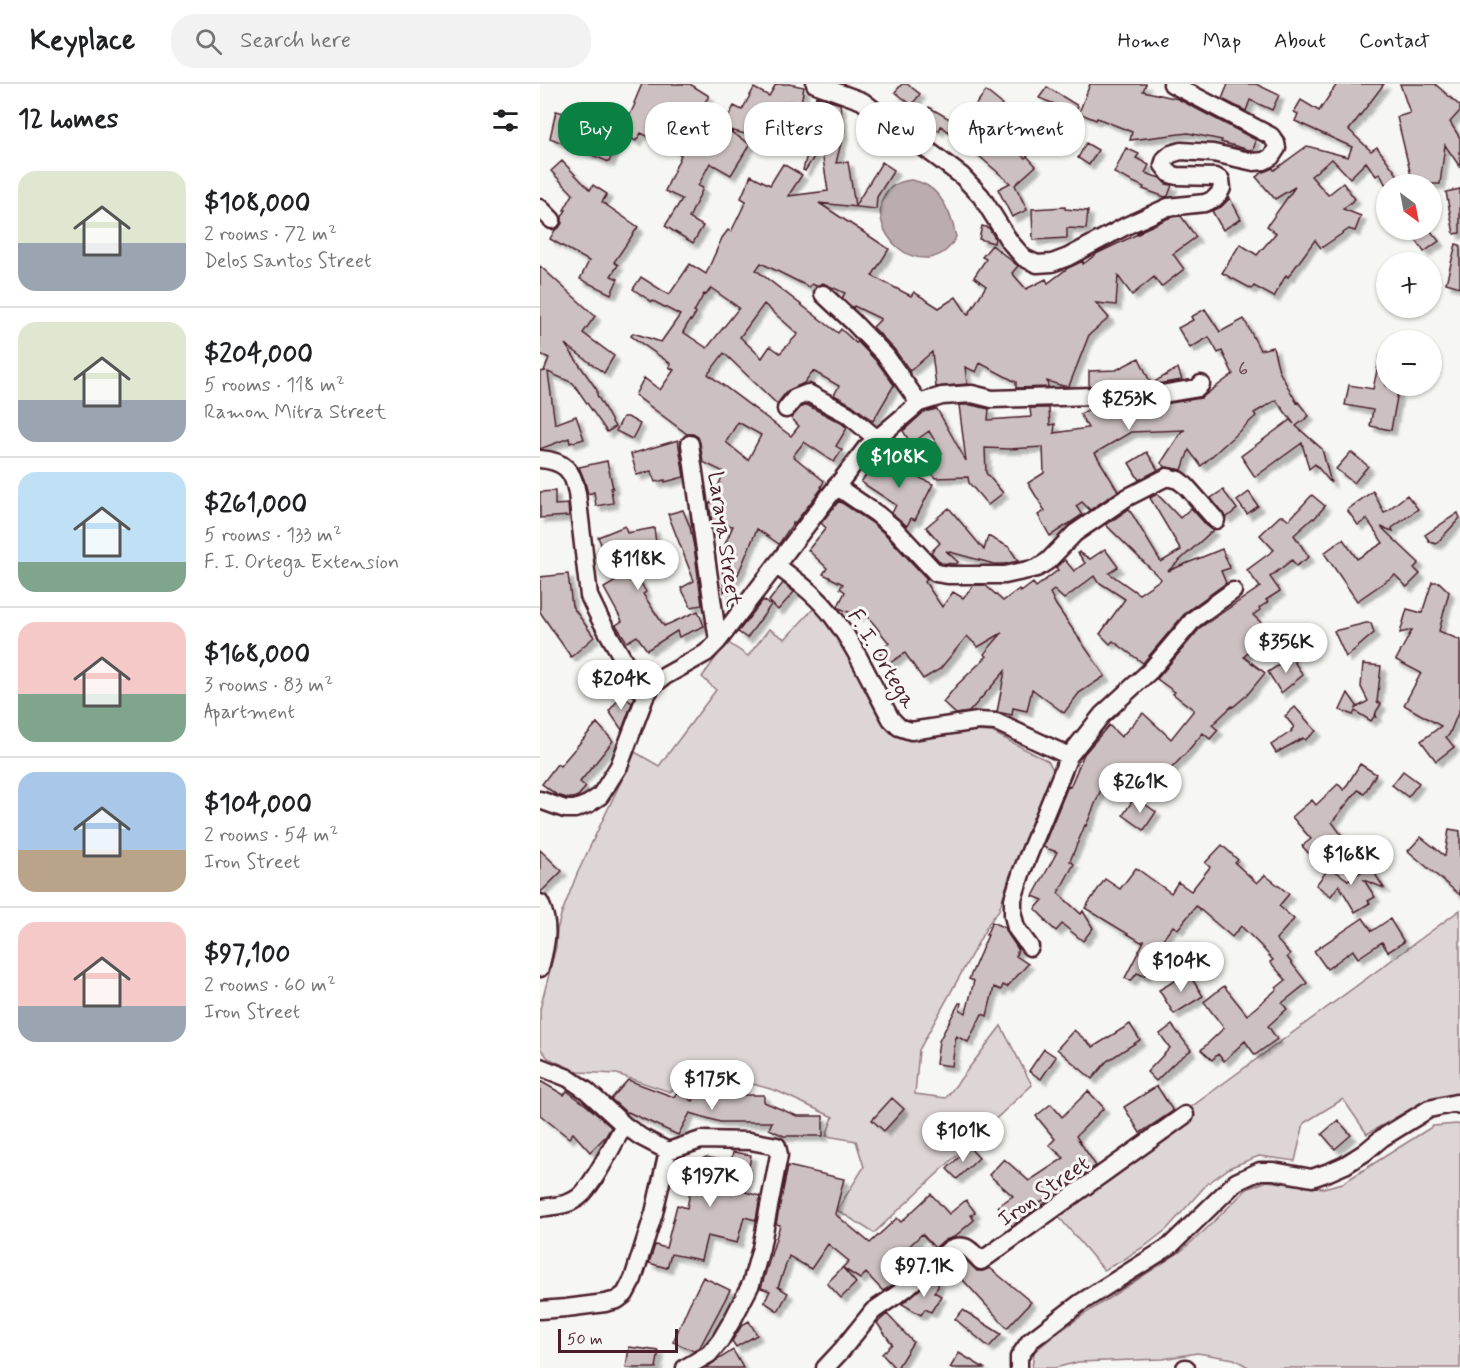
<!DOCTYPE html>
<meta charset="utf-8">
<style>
:root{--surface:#fff;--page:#f2f2f2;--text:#202124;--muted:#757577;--line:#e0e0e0;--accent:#0b8043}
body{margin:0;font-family:Mynerve,sans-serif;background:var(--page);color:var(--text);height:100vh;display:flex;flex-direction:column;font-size:22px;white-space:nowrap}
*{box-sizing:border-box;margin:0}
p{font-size:20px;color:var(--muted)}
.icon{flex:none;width:33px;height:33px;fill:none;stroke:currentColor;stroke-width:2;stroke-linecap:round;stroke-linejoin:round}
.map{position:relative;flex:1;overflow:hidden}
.panel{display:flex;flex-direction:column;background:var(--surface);width:540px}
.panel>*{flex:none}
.guide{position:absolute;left:18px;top:18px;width:570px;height:54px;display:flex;gap:12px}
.needle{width:39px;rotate:148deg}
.controls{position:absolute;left:836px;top:90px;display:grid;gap:12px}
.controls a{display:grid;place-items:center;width:66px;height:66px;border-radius:50%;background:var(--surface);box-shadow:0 2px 4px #0004;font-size:30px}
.scale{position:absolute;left:18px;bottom:15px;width:120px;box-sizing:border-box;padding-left:6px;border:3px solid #4a1f2b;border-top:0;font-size:16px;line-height:21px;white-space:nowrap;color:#4a1f2b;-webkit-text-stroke:4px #f6f6f2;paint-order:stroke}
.price{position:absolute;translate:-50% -51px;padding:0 14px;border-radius:21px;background:#fff;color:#222;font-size:20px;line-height:39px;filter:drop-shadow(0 2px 3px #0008)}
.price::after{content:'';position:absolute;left:50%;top:36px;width:18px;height:14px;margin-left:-9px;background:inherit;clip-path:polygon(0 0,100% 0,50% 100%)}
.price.selected{background:var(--accent);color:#fff}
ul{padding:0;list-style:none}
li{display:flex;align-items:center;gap:18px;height:150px;padding:0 18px}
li+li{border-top:2px solid var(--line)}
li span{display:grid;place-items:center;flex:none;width:168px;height:120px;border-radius:18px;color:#555}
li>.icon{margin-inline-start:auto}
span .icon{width:72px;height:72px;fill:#fffc;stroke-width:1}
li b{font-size:26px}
h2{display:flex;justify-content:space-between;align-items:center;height:72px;padding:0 18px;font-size:26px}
.tag{padding:0 21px;border-radius:24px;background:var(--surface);box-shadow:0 2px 4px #0004;font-size:21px;line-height:54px}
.tag.selected{background:var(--accent);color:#fff}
header{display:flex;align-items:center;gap:36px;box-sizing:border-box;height:84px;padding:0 30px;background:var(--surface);border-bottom:2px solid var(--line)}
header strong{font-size:28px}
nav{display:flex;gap:33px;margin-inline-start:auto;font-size:21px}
.search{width:420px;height:54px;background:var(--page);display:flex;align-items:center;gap:15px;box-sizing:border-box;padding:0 21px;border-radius:24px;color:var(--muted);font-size:22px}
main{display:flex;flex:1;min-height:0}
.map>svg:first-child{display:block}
.green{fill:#ddd6d5;stroke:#947a80;stroke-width:1.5}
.water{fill:#bbadae;stroke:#8e747a;stroke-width:1.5}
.building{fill:#ccc1c0;stroke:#4a1f2b;stroke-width:1.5;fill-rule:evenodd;filter:url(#shadow)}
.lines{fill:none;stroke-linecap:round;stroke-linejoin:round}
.minor-casing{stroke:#4a1f2b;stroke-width:21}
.minor{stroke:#f6f6f2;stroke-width:16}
.labels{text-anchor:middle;stroke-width:6;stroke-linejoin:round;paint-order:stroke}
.number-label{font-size:20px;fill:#6a4850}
.street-label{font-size:22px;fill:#4a1f2b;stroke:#f6f6f2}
</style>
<header>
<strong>Keyplace</strong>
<div class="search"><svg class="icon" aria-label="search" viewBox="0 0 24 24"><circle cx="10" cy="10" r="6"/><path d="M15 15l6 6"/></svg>Search here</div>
<nav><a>Home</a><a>Map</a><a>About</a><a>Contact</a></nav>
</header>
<main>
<section class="panel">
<h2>12 homes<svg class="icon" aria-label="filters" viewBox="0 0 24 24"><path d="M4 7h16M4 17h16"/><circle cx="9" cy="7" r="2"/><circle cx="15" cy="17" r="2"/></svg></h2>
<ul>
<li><span style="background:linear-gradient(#dfe7d0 60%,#9aa5b1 0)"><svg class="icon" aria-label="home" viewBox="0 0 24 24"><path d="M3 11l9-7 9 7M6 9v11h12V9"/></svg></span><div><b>$108,000</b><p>2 rooms · 72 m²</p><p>Delos Santos Street</p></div></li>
<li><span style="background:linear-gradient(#dfe7d0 65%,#9aa5b1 0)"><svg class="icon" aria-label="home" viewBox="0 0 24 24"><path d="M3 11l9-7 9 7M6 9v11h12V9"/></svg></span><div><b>$204,000</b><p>5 rooms · 118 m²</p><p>Ramon Mitra Street</p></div></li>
<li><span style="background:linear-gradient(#bfe0f5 75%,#7fa58c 0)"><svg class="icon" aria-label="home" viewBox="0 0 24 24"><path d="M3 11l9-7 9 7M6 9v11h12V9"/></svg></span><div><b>$261,000</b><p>5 rooms · 133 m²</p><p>F. I. Ortega Extension</p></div></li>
<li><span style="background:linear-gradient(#f6c9c9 60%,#7fa58c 0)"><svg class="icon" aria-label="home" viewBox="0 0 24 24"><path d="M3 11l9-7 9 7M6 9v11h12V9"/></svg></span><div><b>$168,000</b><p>3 rooms · 83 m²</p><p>Apartment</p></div></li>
<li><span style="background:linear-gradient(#a9c7e8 65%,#b9a48a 0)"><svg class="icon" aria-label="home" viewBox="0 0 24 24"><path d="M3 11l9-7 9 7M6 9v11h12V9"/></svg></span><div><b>$104,000</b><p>2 rooms · 54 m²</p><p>Iron Street</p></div></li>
<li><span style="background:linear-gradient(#f6c9c9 70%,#9aa5b1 0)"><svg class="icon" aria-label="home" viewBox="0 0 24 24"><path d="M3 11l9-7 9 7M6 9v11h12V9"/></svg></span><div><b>$97,100</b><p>2 rooms · 60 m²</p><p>Iron Street</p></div></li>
</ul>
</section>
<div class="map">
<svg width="920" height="1284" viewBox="0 0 920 1284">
<defs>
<filter id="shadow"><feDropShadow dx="5" dy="5" stdDeviation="1.5" flood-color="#0004"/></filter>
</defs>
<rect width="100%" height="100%" fill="#f6f6f2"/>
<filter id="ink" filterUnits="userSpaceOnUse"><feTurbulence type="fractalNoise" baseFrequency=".0167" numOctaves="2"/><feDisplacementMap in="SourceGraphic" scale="12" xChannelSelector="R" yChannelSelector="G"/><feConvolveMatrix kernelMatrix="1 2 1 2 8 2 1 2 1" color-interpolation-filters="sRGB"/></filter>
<g filter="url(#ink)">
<path class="green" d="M275,523c31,35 51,79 73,120l104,5 56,29 5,8 1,6 -45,103 -10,32 -10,13 -70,127 -4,44 31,4 55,-72 31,59 -158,148 -37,-23 27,-43 -8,-26 -30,-5 7,-19 -56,-26 -24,-7 -81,6 -2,2 -53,-18 -39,-2 -30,-14 -8,-10v-39l16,-62 1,-17 4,-15 16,-41 58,-122 24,14 57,-76 -14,-13 25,-35 21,14 21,-27 16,10z
M920,826v187l-34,3 -59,34 -24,-35 -39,24 -9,38 -36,-5 -28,11 -24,17 -40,45 -19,15 -25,16 -19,10 -52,-61z
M917,1040l3,1v243h-210l-16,-9 -37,-6 -34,6 -85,3 -23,6h-23l2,-16 21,-17 31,-22 94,-61 24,-21 43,-42 20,-8 56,7 20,-5 90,-57z"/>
<path class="water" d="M371,96c28,4 40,32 45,57 -6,12 -15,20 -29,21 -45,2 -70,-72 -16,-78z"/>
<path class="building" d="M102,0h48l19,12 -16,25 26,13 15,-28 8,4 12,-22 15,8 7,-12h13l15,3 -3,16 -13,-2 -20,39 -42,-11 24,15 -19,31 -21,-12 -12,23 5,2 -14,30 14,8 -10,17 -28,-17 17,-27 -17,-8 16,-36 -2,-1 1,-2 -39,-19 -5,8 -15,-8 14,-29 -1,-1z
M362,0h5l13,10 -8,11 -17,-13z
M550,0h56l-3,7 35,8 78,41 -3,11 -32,-9 1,-2 -34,-7 -58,7 2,-8 -35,-14 -1,2 -17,-7z
M688,0h28l23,11 -7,15 -22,-10 -4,11 -24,-12z
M797,0h47l-35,46 22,21 6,-4 27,37h-19l-5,-11 -4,3 -10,-14 -16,16 -18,-19 -21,17 17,19 15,-12 12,16 -12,10 18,7 -6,15 -6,-2 -28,19 -6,-8 -27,37 -2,-2 -12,22 -20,-11 -2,3 -30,-16 18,-29 17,11 19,-22 -9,-7 28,-39 -20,12 -19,-22 7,-5 10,-4 1,2 33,-24 41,11 4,-10 -57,-26 3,-7 -4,-2 7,-12 18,11z
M860,0h35l25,22v5l-10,11 10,16v29l-15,-22 -5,39h-27l-16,-67 13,-4z
M507,3l31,19 -3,6 -36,-14z
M446,7l16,13 -17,21 40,33 2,-2 9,10 -21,19 12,25 -15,7 -14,-28 12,-6 -40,-35 -29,-22 -2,5 -18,-10 8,-14 29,17 10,-13 2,1z
M276,12l24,8 4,27 -8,32 12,-1 7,44 27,-44 12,8 -17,27 -1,12 -57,-6 70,46 -17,27 39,20 3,-4 25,16 17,-11 12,18 18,-29 -12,-9 12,-18 -4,-2 10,-12 26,21 -6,7 14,16 20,-10 2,4 20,-15 15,-7v3l15,-11 44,-21 -6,1 35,-16 10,-1 15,21 -23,17 11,15 -23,18 -7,-10 -22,18 -14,-19 -2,29 -20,-2 13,15 -20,17 -20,51h-6l-16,-5 1,6 -32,1v-6l-36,-19 -4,9 -11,-5 2,17 -31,3 -4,-35 -22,19 -16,-22 -21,-22 8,-8 -27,-13 -1,2 -11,-10 3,-5 -22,-10 -7,3 -4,-2 -3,3 -48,-24 -5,7 82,63 3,-4 15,14 2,-1 20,21 16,22 -21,36 -21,-16 -18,-10 5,-9 -26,-15 -9,12 -17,8 -10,13 -53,-51 -16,21 83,62 8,-10 -8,-8 10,-11 6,-2 34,18 6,5 -11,18 6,4 -8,12 -30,-20 -11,14 31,25 -3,6 1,1 -28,36 -1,-1 -14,21 -22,-15 -19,45 -14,18 -3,-39 12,-27 -21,-4 -3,-19h2l13,-31 -21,-10 -3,-19 -2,-6 -5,-3h-6l-52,-39 9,-17 16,12 14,-20 -5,-3 2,-3 -40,-28 2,-3 28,9 19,-27 -27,-14 -1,1 -19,-13 8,-12 28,18 21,-31 16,10 16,-36 6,-8 3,2 15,-31 -5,-3 10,-23 19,10 13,-21 19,11 -14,21 40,-5 -7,-45 -16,25 -2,-1 14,-54 -5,-1zM171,204l28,20 -32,40 -24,-16 7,-12 1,1 5,-8 -2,-1 10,-18 2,1zM224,220l34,30 -18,19 -10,-7 -8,12 -22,-21zM198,338l23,13 -13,25 -22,-18z
M16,27l25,6 -2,11 38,15 -8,19 -59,-24z
M546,59l12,7 -9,15 -11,-7z
M586,64l13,6 -3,4 13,7 -4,8 15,5 6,6 6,1 -4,11 -3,1 -22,-8 1,-2 -30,-14z
M22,77l28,29 3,-5 14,9 -5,8 36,25 -24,35 4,3 -7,11 7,3 -7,15 -31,-15 9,-18 -39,-22 5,-9 4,-2 3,-5v-6l4,-7h-2l9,-16 -22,-23z
M920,105v44l-6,1 -8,-42z
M690,114l11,21 -18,11 -11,-19 9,-4z
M525,123v2l23,2 -2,18 -19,-1v10l-34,2 -1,-31z
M442,142l7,2 6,10 -1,5 -15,-4z
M885,146h5l9,11 -15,11 -10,-15z
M916,160l4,1v42l-14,-4z
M0,182l55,50 -12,17 31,23 -10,17 -39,-29 32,46v5l18,32 -8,5 -34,-49 -25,-11 7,52 21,-8 8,23 -14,4 -1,-5 -29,11v-77l6,-1h-2l5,-13 -9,-4z
M665,225l15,23 24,-13 16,31 13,-3 6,24 18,32 1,-1 11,14 -13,10 26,23 9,34 -16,-19 -6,5 -7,-26 -47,34 -14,-21 49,-36 4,4 -18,-24 -22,13 2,3 -55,50 -12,-16 -7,20 -16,-3 -5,-4 21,-32 3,-1 -54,2 -36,21 23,38 -28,19 -8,-8 -6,4 6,9 -32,21 -12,-21 7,-4 -17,-28 16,-10 -1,-26 -34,2 -24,-1 1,25 17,20 -15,12 -19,-22 -1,-6 -33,1 -10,-14 17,-11 -13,-22 -18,13 -8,-13 21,-19 13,-3 29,52 -7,-56h12l18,4 -1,11 43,-3 -1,-9h19l1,17 5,-1 -1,9 34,-5 -8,-14 13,-7 46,1 62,-10 32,-24 -11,-23 -4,2 -9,-16 -19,11 -12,-20 15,-8 -2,-3z
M840,272l6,1v29h13l-8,44 -21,-4 3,-16 -28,-5 4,-20 24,4z
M599,274l12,26 27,-16 4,12 -45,7 -48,-1v-15l27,-1z
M83,333h5l12,7 -8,15 -16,-8z
M138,356l6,37 -19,5v-2l-10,2 -4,-11 -14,4 -6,-21z
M607,368l11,18 -19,10 -10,-17z
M811,368l17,14 -14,17 -18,-14z
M339,373l25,18 2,-4 27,13 -18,36 -4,-2 -4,8 -15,-13 4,-8 -35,-23z
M67,377l6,27h-2l2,15 -17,3 -2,-14 -6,2 -3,-12 -6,-15z
M683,406l14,19 -11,9 -15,-20z
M15,407v14l13,-1 1,12 -29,2v-26z
M833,407l11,22 23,-18 11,14 -26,19 1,3 -12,-4 38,36 -5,5 6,6 -13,13 -12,-12 -38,26 -33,-48 19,-14 14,20 26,-16 -16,-24 -9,6 -11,-15z
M709,408l9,14 -11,8 -10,-13z
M617,410l23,24 11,-10 17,19 5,3 -45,41 54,-22 8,19 -9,3 5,12 -40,29 -43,51 -30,-22 -3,3 -10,-10 25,-35 -28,-18 -3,-5 -30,23 -10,-9 -4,3 6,12 49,71 -26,17 -15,20 -32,-24 -5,22 -14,-3 -1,7 -15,-3 8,-41 -36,41 -13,2 -13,-12 14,-17 30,-29 -3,-2 18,-21 -24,14 -11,-11 -27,33 -17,10 -18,-26 -18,12 -9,-15 11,-7 -27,-34 -4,7 -19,-8 -1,-2 7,-14 -5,-4 3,-4 -20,-10 4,-6 -19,-18 18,-22 -5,-5 18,-22 32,21 16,14 40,43 -2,3 17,25 11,-15 10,6 11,-13h11l18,16 16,-12 2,3 12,-9 3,4 22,-17 -2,-3 9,-7 9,11 11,-8 -7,-10 1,-1 11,7 15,-10 13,18 -9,6 30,21 22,-15 -55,-54 23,-16 32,53 20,-12 -31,-52z
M772,411l13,11 -11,13 -1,-1 -19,17 15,22 -13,9 -4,-6 -22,17 10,14 -14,9 2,2 -9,6 1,2 -7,5 16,15 -25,27 21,16 -18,22 -14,12 -1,-1 -20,19 6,5 -8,9 -7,-6 -17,20 -27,28 1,2 -21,15 -30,-28 -23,56 -1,-1 -15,36 4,3 -16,29 23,21 2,-3 10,17 -10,13 -21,-17 -6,7 -11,-10 1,-1 -11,-11 8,-9 -10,-4 24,-44 -14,-5 25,-61 2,1 14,-33 25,-29 12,12 22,-24 28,26 23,-29 -21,-16 2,-2 -18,-13 44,-52 59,-40 -13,-17 27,-20 -14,-15 20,-19h4l5,4z
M409,424l35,42 4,-14 21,11 9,14 -14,3h-10l-48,-13 12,11 -2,2 -15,-1 -10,-11 9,-9 -14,-16z
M143,426l7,17 4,20 8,58 -11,2 -10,-19 13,-7 -26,-67z
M918,429l2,5 -24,26 -6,-2 -5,-7z
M85,442l2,7 27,-5 3,22 -31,6 20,36 -3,2 21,32 34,-15 6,15 -25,11 -2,-6 -30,19 -10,-14 -10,6 -11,-17 6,-4 -18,-33 12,-7 -18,-44z
M28,490l4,32 22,31 -23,20 -31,-45v-35z
M892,498h7l10,10 -10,39 21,9v68l-11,27 -3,2 8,10 -18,14 -15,-20 20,-15 -37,-21 17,-32 -25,-13 16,-30 -12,3 7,-24 15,4z
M243,499l11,9 -16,18 -9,-9z
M223,516l8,5 -24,33 -9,-6z
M826,539h5l3,10 -28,24 -12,-26z
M751,573l12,18 -22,18 -13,-21z
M823,580l18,2 -4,36 4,2 -5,8v6l-1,-3 -4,6 -16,-10 -2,4 -13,-5 8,-17 9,13 -1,2 12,-7 -7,-14z
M82,611l10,8 -10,27 -13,-19z
M755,623l21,24 -11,9 -2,-2 -27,15 -5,-8 21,-14 -1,-1 3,-3 -9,-11z
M57,639l16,18 -33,41 6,5 -8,9 -5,2h-6l-10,-3 -15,-11 15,-20 3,2z
M820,680l16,10 -12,20 -6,-4 -26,32 9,12 -14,11 2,2 -14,13 -13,-14 9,-7 -19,-22 20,-17 4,5 22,-21 6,6z
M863,687l16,12 -11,14 -16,-12z
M595,713l21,15 -12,18 -21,-15z
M909,745l11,2v64l-52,-44 13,-14 24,19z
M682,761l16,15 -3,3 22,20 8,-8 24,19 -10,12 15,13 -18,20 14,15 -3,3 20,26 -25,20 5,6 -19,17 9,13 -22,16 -10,-14 -21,20 -6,-7 -6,6 -11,-10 23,-22 -20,-26 20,-16 23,29 30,-26 -1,-1 10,-8 -16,-18 3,-2 -12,-14 -20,-20 -9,11 -36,-31 -18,23 -5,-3 -21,27 3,2 -11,21 -7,-3 -6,8 -6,-3 19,-37 -3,1 -56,-34 20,-29 15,10 16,-21 35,25 7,-11 13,9 19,-24 -5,-4z
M0,766l22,21 -22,22z
M787,781l21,15 22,-14 14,22 -20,-8 11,17 -7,4 2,2 -15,9 -16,-27 -8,11 -15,-11 13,-17z
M823,834l9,13 18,-12 14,23 -16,10 -6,-10 -24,16 -5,-8 -26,19 -13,-18z
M452,838l13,6 3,6 10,15 -2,7 12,8 -21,23 -4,-2 -2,5 -7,-3 -7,29 -5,-2 -14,28 -12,-6 -4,30 -16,-2 3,-23 20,-38h2l-1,7 6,3 8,-32 -5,-2 19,-44h-2z
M648,889l15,23 -29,18 -15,-24z
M590,940l10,16 -33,21 -15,18 -35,-30 17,-19 19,17z
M632,941l19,25 -18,14 -17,17 -9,-9 23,-24 -10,-14z
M504,965l12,8 -15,22 -12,-8z
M88,996l46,17 3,-5 16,9 3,-7 19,5 2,-7 8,3h39v7l33,14h26v20h-39l-15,-7 3,-7h-52l-30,-9 -12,22 -50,-23 -1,1 -16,-14z
M0,997l24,14 3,-4 19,14 25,22 -5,9 -16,16 -17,-19 -4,5 -29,-23z
M617,1002l16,25 -33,22 -16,-26z
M548,1007l16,17 -28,28 20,30 -62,40 2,3 -24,17 -5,-9 -9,-11 15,-10 -24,-21 15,-16 25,22 35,-23 -15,-13 6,-6 -19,-23 15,-12 11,13z
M352,1014l12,11 -20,22 -12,-11z
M798,1036l13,15 -16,14 -13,-15z
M429,1063l10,11 -22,21 -10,-10z
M193,1068l18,3 -6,37 15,4 -4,24 -12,-3 -7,26 -30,-7 -6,24 -30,-6 -4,14 -18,-5 6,-18 11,3 11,-43 10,3 5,-26 -11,-2 5,-13 20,-10 25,5z
M248,1082l56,13 -9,35 35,29 27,-25 4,4 30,-28 18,20 17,-14 9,12 -4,3 3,5 -20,17 -11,4 -8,7 -13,-14 -18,17 12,14 -17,16 -16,10 -17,-18 -6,6 -17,-11 13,15 -15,15 -14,-15 22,-22 -21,-17 -17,25 -22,-13 -11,31 10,6 -10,18 -14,-9 6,-11 -9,-3 19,-63 -4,-1z
M424,1174l13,13h6l7,-3 41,34 -24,26 -54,-59z
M163,1193l27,13 -30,57 -6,4 -21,-9 16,-37z
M393,1194l5,4v5l-4,5 7,4 -10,16 -6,-3 -4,6 -19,-11z
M423,1226l38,24 -12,13 -34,-28z
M347,1230l26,28 -16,26h-2l-13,-14 10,-10 -15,-21z
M209,1237l8,14 -21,12 -4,-6 10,-16z
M89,1263l30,4 -3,17h-30z
M193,1266l10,18h-37l13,-9z
M419,1269l25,15h-34z"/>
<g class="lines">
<g class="minor-casing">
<path id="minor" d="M275,0l47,17 100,75 19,20 29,46 14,16 13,6 15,-1 16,-6 58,-31 42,-19 37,-4 9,-4 5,-5 3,-6 -1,-8 -5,-3 -39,-1 -7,-2 -7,-9 2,-6 6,-5 10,-3 32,2 41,9 10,-1 7,-4 6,-9 -1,-5 -5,-7 -99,-52
M0,124l12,12
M283,210l29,27 34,35 33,47
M246,325l9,-11 13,-5 39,21 29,24
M150,360l28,197
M0,375c24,2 33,11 37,34l12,103 11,23 45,78
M296,402l41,28 17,14 42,45 13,2h56l32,-7 11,-7 27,-28 51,-35 41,-21 11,3 8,6 30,34
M236,481c21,16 42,31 58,53 23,31 38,67 57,101l8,8 12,4 67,-10 18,1 73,34
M0,716l25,9h10l13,-5 12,-8 19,-30 26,-69 8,-12 12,-9 41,-23 12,-12 148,-193 53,-45 23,-7 30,-2 20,5 102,-3 44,2 60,-10 3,-4
M0,819c11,23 6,41 0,65
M490,863l-14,-19 -3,-13v-16l9,-28 47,-115 33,-41 48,-44 44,-52 39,-28
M0,983l28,11 19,13 37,34 17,12 27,14
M128,1067l33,-11 49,1 27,5 2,9 -18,93 -10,36 -18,35 -13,22 -11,13 -24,14
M0,1124c12,-2 26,-2 36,-9 15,-8 38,-57 48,-74
M0,1226l26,-2 39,-5 12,-3 8,-6 8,-15 21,-66 14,-62
M285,1284l16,-17 32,-40 32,-22 45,-40c16,-7 20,1 31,12l204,-146
M479,1284v-11l11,-16 50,-38 90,-57 66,-64 24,-11h13l39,7 17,-6 16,-7 19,-12 18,-15 47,-29 27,-6 4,2
M645,1284h1"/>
</g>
<use href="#minor" class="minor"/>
</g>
</g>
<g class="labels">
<g class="number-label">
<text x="703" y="291">6</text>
</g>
<g class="street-label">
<text transform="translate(186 455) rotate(82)" y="8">Laraya Street</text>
<text transform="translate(343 574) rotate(59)" y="8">F. I. Ortega</text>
<text transform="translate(503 1106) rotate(-35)" y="8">Iron Street</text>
</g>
</g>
</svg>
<div class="controls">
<a><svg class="needle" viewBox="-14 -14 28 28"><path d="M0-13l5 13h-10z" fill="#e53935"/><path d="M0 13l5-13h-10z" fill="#757577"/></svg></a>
<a>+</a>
<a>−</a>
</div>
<div class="scale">50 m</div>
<b class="price" style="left:589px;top:347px">$253K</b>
<b class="price selected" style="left:359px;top:405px">$108K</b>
<b class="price" style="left:98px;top:507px">$118K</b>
<b class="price" style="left:746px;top:590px">$356K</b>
<b class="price" style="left:81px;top:627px">$204K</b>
<b class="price" style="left:600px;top:730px">$261K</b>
<b class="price" style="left:811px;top:802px">$168K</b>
<b class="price" style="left:641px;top:909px">$104K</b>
<b class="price" style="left:172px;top:1027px">$175K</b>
<b class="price" style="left:423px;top:1079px">$101K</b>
<b class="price" style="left:170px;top:1124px">$197K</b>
<b class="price" style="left:384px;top:1214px">$97.1K</b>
<div class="guide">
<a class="tag selected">Buy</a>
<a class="tag">Rent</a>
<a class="tag">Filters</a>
<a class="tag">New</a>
<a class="tag">Apartment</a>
</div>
</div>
</main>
